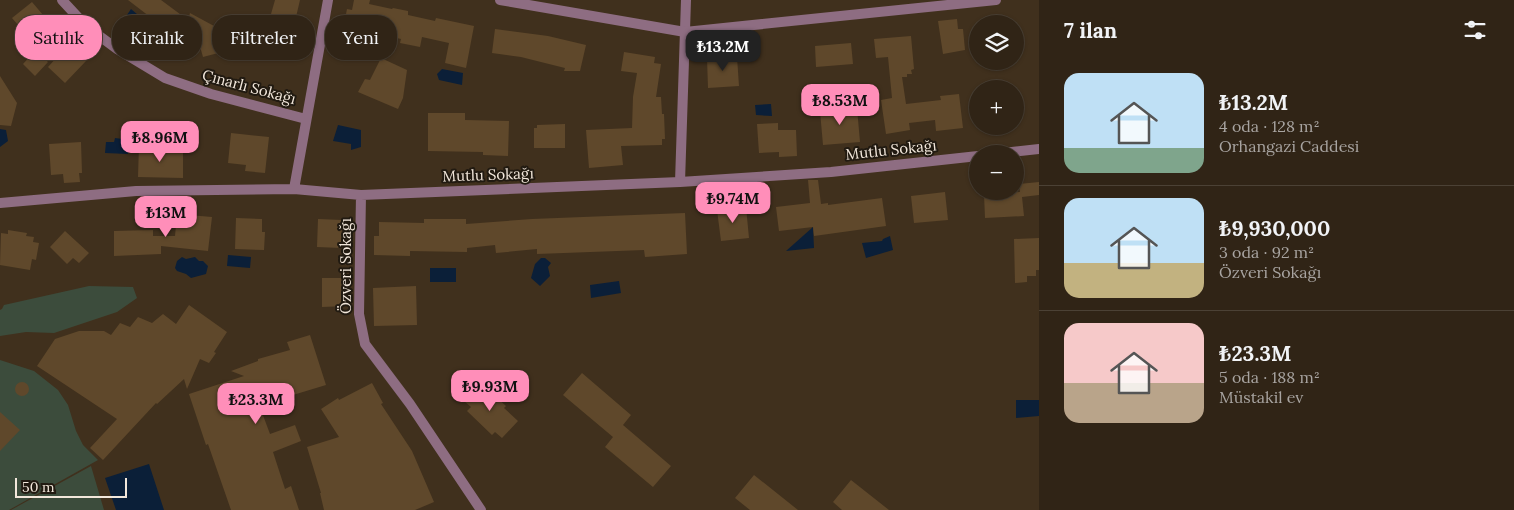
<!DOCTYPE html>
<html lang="tr">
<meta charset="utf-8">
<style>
:root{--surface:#302416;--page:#382c1f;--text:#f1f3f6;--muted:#a8a4a1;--line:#4b4135;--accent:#ff8eb9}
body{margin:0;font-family:Lora,serif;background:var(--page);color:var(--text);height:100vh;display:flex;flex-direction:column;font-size:19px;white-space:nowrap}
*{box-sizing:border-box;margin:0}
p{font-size:16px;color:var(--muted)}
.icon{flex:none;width:28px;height:28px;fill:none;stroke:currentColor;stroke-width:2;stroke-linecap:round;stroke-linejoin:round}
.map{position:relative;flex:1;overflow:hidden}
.side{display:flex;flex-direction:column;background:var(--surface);width:475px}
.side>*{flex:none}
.guide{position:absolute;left:15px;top:15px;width:475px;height:45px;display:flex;gap:10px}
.tools{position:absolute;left:969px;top:15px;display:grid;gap:10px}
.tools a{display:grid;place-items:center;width:55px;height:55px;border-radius:50%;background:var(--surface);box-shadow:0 1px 4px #0004,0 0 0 1px var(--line);font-size:25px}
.scale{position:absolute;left:15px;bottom:12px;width:112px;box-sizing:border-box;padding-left:5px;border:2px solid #f2e7db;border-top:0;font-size:14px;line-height:18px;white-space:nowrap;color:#f2e7db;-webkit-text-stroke:4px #211a11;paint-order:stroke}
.price{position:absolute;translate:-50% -42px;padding:0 11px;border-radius:10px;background:var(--accent);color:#111;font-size:16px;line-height:32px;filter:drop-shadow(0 1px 2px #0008)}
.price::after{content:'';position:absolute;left:50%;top:30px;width:15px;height:11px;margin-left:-8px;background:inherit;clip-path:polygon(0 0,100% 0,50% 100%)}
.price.selected{background:#222;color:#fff}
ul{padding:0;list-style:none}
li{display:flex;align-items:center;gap:15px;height:125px;padding:0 25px}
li+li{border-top:1px solid var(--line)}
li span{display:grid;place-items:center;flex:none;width:140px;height:100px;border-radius:15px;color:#555}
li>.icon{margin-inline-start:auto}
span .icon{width:60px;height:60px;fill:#fffc;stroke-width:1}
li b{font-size:21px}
h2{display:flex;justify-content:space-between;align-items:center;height:60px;padding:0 25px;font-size:21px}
.pill{padding:0 18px;border-radius:20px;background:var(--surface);box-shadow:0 1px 4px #0004,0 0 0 1px var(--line);font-size:18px;line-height:45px}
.pill.selected{background:var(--accent);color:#111}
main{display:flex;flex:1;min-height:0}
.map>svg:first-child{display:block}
.green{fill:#3c4c3c}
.water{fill:#0b1f38}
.building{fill:#5f482b}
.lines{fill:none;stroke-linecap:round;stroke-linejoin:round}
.minor{stroke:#8e6d82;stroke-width:10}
.tertiary{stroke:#8e6d82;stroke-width:10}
.labels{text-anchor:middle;stroke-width:4;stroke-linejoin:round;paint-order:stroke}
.street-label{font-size:15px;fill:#f2e7db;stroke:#211a11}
</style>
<main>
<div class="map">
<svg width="1039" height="510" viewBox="0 0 1039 510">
<rect width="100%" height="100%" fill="#40301d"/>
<path class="green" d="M89,286l44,1 4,11 -20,14 -63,21 -28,-1 -26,4v-26l2,-1 2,-4z
M0,360l34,11 24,19 10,15 8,26 7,14 15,15 -89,50h-9z
M91,466l13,44h-93z"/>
<path class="water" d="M131,9l20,17 -7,9 -19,-17z
M353,30l6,1v6l15,4 2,-4 6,2 -4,9 -27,-6z
M161,32l24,12 -4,12 -21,-13z
M442,69l21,4 -1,12 -23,-5 -2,-6z
M771,104l1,12 -16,-1 -1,-10z
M338,125l23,5v17l-10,3v-6l-18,-3z
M0,129l6,1 2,11 -8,6z
M115,138l8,1 -1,4h7l-1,11 -23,-1 1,-11h8z
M813,227l1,21 -28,3z
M890,236l3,14 -27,8 -4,-15 20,-2 1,-2z
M228,255l23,2 -1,11 -23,-2z
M182,257l4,2 9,-2 4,4h4l5,5 -2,8 -15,4 -5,-4 -9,-3 -2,-3 2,-7z
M541,258h4l6,5 -3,4 2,9 -10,10 -9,-8 4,-14z
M430,268h26v14h-26z
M619,281l2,12 -30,5 -1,-13z
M1016,400h23v16l-23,2z
M149,464l15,46h-48l-11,-32z"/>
<path class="building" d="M128,0h33l27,20 2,-7 24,13 8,26 -19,5 -4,-14 -41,-20z
M275,0h25l-4,17 -10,-3 -1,4 -14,-4z
M354,0h16l-1,4 23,5 1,-1 15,3v4l27,6 1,-3 38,8 -8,42 -21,-5 4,-20 -27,-6 -2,10 -20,-4 1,-4 -29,-7v4l-13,-3 2,-5 -17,-4 3,-15 5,1z
M32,2l23,27 -20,16 -23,-27z
M957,19l1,10h5l2,21 -22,4 -5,-33z
M495,29l53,7 38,9 -6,26h-16l1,-3 -44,-11 -29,-4z
M911,36l3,33 -3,1 1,4h-5v3h-5l4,27 35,-4 -1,-4 19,-2 4,34 -27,3 -1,-11 -26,3 1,7 -24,4 -5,-34 11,-2 -4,-41 -12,1 -2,-19z
M851,43l2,21 -37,3 -1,-21z
M68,45l18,16 -21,22 -17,-16z
M36,50l12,12 -13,14 -12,-12z
M624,52l31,5 -1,6 7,1 -5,33h5l1,17h2l1,25h-3v6l-41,1 2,19 -34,3 -3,-38 46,-2 1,-31 4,-24 -16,-2z
M737,57l2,29 -31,2 -1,-30z
M381,58l26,12 -4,28 -5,11 -40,-17 7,-13 5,1z
M0,76l17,27 -6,23 -11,-1z
M857,108l3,34 -37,3 -3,-34z
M428,113h37v7l44,1 -1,35 -25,-1v-3l-55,-1z
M778,123v7h18l1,26 -18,1v-5l-20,1 -2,-29z
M565,124v24h-31v-20h3v-3z
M231,133l38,4 -4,36 -20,-2 1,-6 -18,-2z
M81,142l1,31h-3l1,9 -16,1 -1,-9 -12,1 -2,-31z
M139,145l20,1v6h24v26l-45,-1z
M808,180h10l3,24 7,-1v2l54,-7 4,28 -72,10 -1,-9 -34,4 -3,-24 34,-4z
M1039,182v13l-17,2 2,19 -39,2 -1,-24 36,-2 -1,-8z
M945,192l3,28 -34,3 -3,-27z
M746,207l3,31 -28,3 -4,-31z
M685,213l2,41 -42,3 -1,-7 -107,4v-5l-41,4 -1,-8 -28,3v4l-57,-1v5l-36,-1v-19h5v-14l45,1v-4h42v5l66,-5z
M177,214l35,3 -4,34 -47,-5v8l-47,2v-25l39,-1v6h22z
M236,218l26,1v13h3l-1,18 -29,-1z
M318,219l24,1 -1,28 -24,-1z
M8,230l19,3 -1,3 8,1 -1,5 6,1 -3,17 -4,-1 -2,11 -30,-5 1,-32 7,1z
M65,231l24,22 -10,10 -6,-5 -6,6 -17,-17z
M1039,238v32h-3v6h-9v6l-12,1 -1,-44z
M322,278h24v28l-24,1z
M416,286l1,39 -43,1 -1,-38z
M189,305l38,27 -13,20 2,1 -7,10 -9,-4 -13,30 -3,-10 -27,25 -1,-1 -53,57 -13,-12 27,-29 -80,-53 18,-27 24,-8h25l7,4 9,-12 10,4 8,-10 14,6 11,-9 13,10z
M310,335l16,50 -33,10 2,5 -34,10 9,24 25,-9 6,16 -28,11 12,37 6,-3 8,24h-68l-23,-66 -2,1 -17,-51 55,-18 -13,-5 27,-10v-2l32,-9 -3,-8z
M582,373l49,42 -8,10 48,41 -18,21 -48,-40 8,-10 -50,-42z
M15 389a7 7 0 1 1 14 0a7 7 0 1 1-14 0Z
M372,383l11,20 -2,1 31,47 22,51 -19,8h-91l-4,-17h1l-14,-46 32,-10 -18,-28 17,-11 1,2z
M479,385l12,11 2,-2 13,12 -2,2 14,13 -16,17 -7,-6 -3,3 -25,-24 4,-4 -7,-6z
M0,412l20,18 -20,21z
M754,475l44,35h-48l-15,-12z
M851,480l38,30h-47l-9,-8z"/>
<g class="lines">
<path class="minor" d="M62,0l24,26 31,23 48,29 46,16 95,25
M994,154l45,-5
M680,182l6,-182
M294,189l34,-189
M361,195l-2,119 6,30 45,60 71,106
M0,203l136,-12 158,-2 67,6 319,-13 151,-10 147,-16"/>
<path class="tertiary" d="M500,0l185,32 311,-32"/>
</g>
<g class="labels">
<g class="street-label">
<text transform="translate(249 87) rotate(15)" y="5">Çınarlı Sokağı</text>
<text transform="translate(891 150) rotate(-6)" y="5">Mutlu Sokağı</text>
<text transform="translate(488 175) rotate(-2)" y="5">Mutlu Sokağı</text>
<text transform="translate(346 266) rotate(-90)" y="5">Özveri Sokağı</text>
</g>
</g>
</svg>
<div class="tools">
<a><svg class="icon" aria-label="layers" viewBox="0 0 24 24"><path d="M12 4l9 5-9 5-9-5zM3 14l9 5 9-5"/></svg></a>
<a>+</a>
<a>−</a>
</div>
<div class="scale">50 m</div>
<b class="price selected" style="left:723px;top:72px">₺13.2M</b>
<b class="price" style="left:840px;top:126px">₺8.53M</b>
<b class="price" style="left:160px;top:163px">₺8.96M</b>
<b class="price" style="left:733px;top:224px">₺9.74M</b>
<b class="price" style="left:166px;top:238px">₺13M</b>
<b class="price" style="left:490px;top:412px">₺9.93M</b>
<b class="price" style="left:256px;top:425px">₺23.3M</b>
<div class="guide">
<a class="pill selected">Satılık</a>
<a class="pill">Kiralık</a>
<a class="pill">Filtreler</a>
<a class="pill">Yeni</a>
</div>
</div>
<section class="side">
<h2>7 ilan<svg class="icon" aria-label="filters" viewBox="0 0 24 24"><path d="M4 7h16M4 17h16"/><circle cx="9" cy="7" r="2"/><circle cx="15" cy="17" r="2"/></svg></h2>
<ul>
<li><span style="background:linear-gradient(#bfe0f5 75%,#7fa58c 0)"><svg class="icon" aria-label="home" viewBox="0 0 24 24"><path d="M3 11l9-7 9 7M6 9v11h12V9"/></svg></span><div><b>₺13.2M</b><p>4 oda · 128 m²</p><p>Orhangazi Caddesi</p></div></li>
<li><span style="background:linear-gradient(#bfe0f5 65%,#c2b280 0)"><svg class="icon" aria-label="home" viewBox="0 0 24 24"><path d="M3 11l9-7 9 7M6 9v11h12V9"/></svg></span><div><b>₺9,930,000</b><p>3 oda · 92 m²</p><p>Özveri Sokağı</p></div></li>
<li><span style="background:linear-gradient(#f6c9c9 60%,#b9a48a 0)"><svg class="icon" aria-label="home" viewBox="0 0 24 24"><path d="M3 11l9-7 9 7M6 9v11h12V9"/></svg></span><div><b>₺23.3M</b><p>5 oda · 188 m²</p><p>Müstakil ev</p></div></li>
</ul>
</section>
</main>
